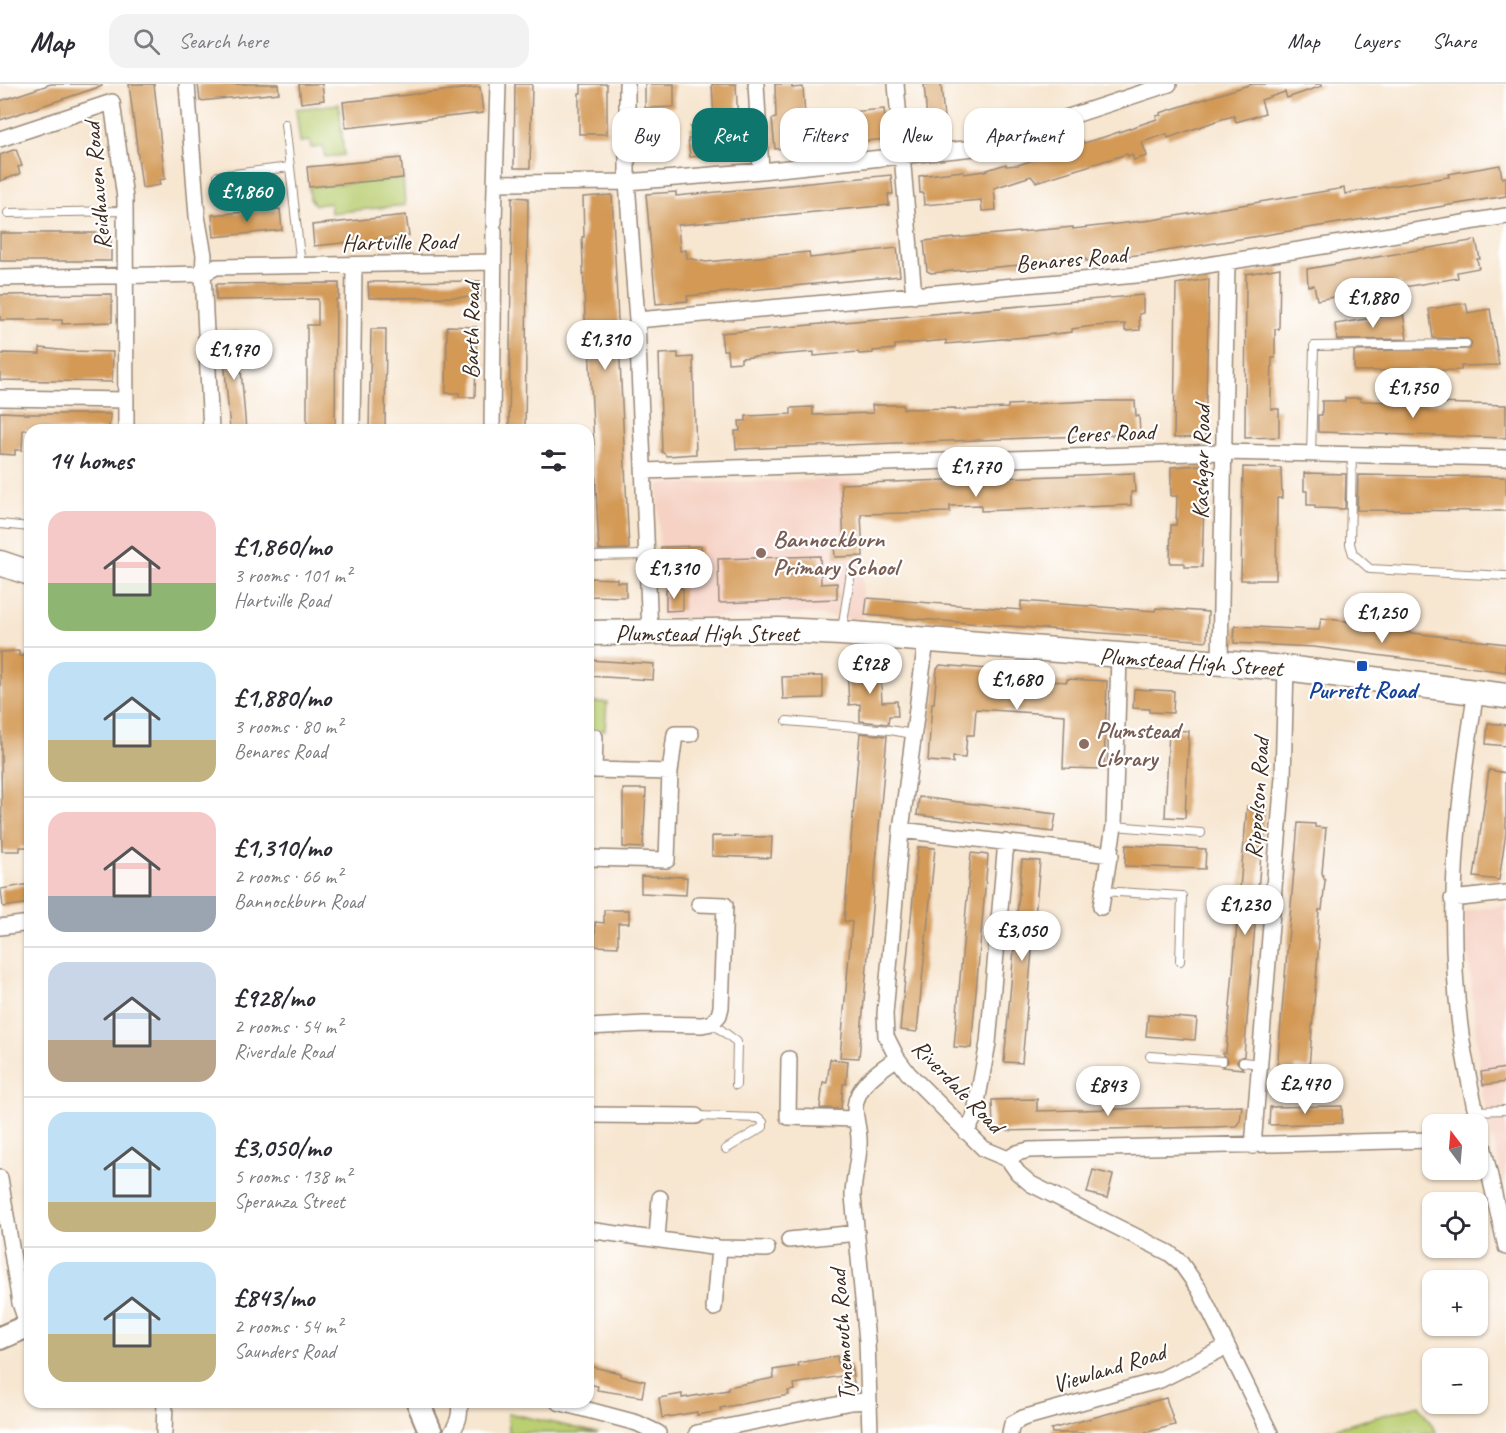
<!DOCTYPE html>
<meta charset="utf-8">
<style>
:root{--surface:#fff;--page:#f2f2f3;--text:#2b2b33;--muted:#7c7c81;--line:#e1e1e2;--accent:#0f766e}
body{margin:0;font-family:Caveat,sans-serif;background:var(--page);color:var(--text);height:100vh;display:flex;flex-direction:column;font-size:22px;white-space:nowrap}
*{box-sizing:border-box;margin:0}
p{font-size:20px;color:var(--muted)}
.icon{flex:none;width:33px;height:33px;fill:none;stroke:currentColor;stroke-width:2;stroke-linecap:round;stroke-linejoin:round}
.map{position:relative;flex:1;overflow:hidden}
.sheet{position:absolute;left:24px;top:340px;width:570px;height:984px;display:flex;flex-direction:column;background:var(--surface);border-radius:18px;box-shadow:0 2px 4px #0004}
.sheet>*{flex:none}
.top-card{position:absolute;left:612px;top:24px;width:570px;height:54px;display:flex;gap:12px}
.needle{width:39px;rotate:344deg}
.fabs{position:absolute;left:1422px;top:1030px;display:grid;gap:12px}
.fabs a{display:grid;place-items:center;width:66px;height:66px;border-radius:12px;background:var(--surface);box-shadow:0 2px 4px #0004;font-size:30px}
.price{position:absolute;translate:-50% -51px;padding:0 14px;border-radius:21px;background:#fff;color:#222;font-size:20px;line-height:39px;filter:drop-shadow(0 2px 3px #0008)}
.price::after{content:'';position:absolute;left:50%;top:36px;width:18px;height:14px;margin-left:-9px;background:inherit;clip-path:polygon(0 0,100% 0,50% 100%)}
.price.selected{background:var(--accent);color:#fff}
ul{padding:0;list-style:none}
li{display:flex;align-items:center;gap:18px;height:150px;padding:0 24px}
li+li{border-top:2px solid var(--line)}
li span{display:grid;place-items:center;flex:none;width:168px;height:120px;border-radius:18px;color:#555}
li>.icon{margin-inline-start:auto}
span .icon{width:72px;height:72px;fill:#fffc;stroke-width:1}
li b{font-size:26px}
h2{display:flex;justify-content:space-between;align-items:center;height:72px;padding:0 24px;font-size:26px}
.pill{padding:0 21px;border-radius:18px;background:var(--surface);box-shadow:0 2px 4px #0004;font-size:21px;line-height:54px}
.pill.selected{background:var(--accent);color:#fff}
header{display:flex;align-items:center;gap:36px;box-sizing:border-box;height:84px;padding:0 30px;background:var(--surface);border-bottom:2px solid var(--line)}
header strong{font-size:28px}
nav{display:flex;gap:33px;margin-inline-start:auto;font-size:21px}
.search{width:420px;height:54px;background:var(--page);display:flex;align-items:center;gap:15px;box-sizing:border-box;padding:0 21px;border-radius:18px;color:var(--muted);font-size:22px}
.map>svg:first-child{display:block}
.built{fill:#f6d2c5}
.green{fill:#bace72;stroke:#7a7c48;stroke-width:1.5}
.building{fill:#d39955}
.lines{fill:none;stroke-linecap:round;stroke-linejoin:round}
.lane-casing{stroke:#987;stroke-width:10}
.street-casing{stroke:#987;stroke-width:18}
.secondary-casing{stroke:#987;stroke-width:26}
.primary-casing{stroke:#987;stroke-width:27}
.lane{stroke:#fff;stroke-width:8}
.street{stroke:#fff;stroke-width:15}
.secondary{stroke:#fff;stroke-width:22}
.primary{stroke:#fff;stroke-width:24}
.education-dot{fill:#8d6e63;stroke:#fff;stroke-width:2}
.transit-dot{fill:#1a4fb4;stroke:#fff;stroke-width:2}
.labels{text-anchor:middle;stroke-width:4.5;stroke-linejoin:round;paint-order:stroke}
.street-label{font-size:24px;fill:#3b2a1e;stroke:#fff}
.education-label{font-size:24px;font-weight:bold;fill:#785e54;stroke:#fff;text-anchor:start}
.transit-label{font-size:24px;font-weight:bold;fill:#164399;stroke:#fff}
</style>
<header>
<strong>Map</strong>
<div class="search"><svg class="icon" aria-label="search" viewBox="0 0 24 24"><circle cx="10" cy="10" r="6"/><path d="M15 15l6 6"/></svg>Search here</div>
<nav><a>Map</a><a>Layers</a><a>Share</a></nav>
</header>
<div class="map">
<svg width="1506" height="1349" viewBox="0 0 1506 1349">
<rect width="100%" height="100%" fill="#fff"/>
<filter id="ink" filterUnits="userSpaceOnUse"><feTurbulence type="fractalNoise" baseFrequency=".0167" numOctaves="2"/><feDisplacementMap in="SourceGraphic" scale="12" xChannelSelector="R" yChannelSelector="G"/><feConvolveMatrix kernelMatrix="1 2 1 2 8 2 1 2 1" color-interpolation-filters="sRGB"/></filter>
<filter id="wash" filterUnits="userSpaceOnUse"><feTurbulence type="fractalNoise" baseFrequency=".008" numOctaves="4" result="noise"/><feDisplacementMap in="SourceGraphic" scale="24" xChannelSelector="R" yChannelSelector="G"/><feGaussianBlur stdDeviation="1.35" result="paint"/><feColorMatrix in="noise" values="0 0 0 0 0 0 0 0 0 0 0 0 0 0 0 0 0 1.4 0 .05"/><feComposite in="paint" operator="in"/></filter>
<g filter="url(#wash)">
<rect width="100%" height="100%" fill="#f7e6d0"/>
<path class="built" d="M860,395l3,141 -56,-6 -143,4 -3,-5 -3,-129z
M1506,821v277h-3l-21,-90 -18,-181z"/>
<path class="green" d="M339,20l5,51 -19,2 -2,-10 -12,1 -1,-7 -10,1 -4,-33z
M403,94l2,27 -74,8 -1,-10 -15,2 -5,-7 -1,-11z
M588,618h19l-2,28h-17z
M1419,1321l18,28h-118z
M508,1329l90,20h-89z"/>
<g id="blocks">
<path class="building" d="M51,0h50l1,2 -102,34v-19z
M129,0h25l11,95 -6,1 1,5 -18,3z
M198,0h80l1,9 -79,8z
M299,0h23l2,16 -23,3z
M515,0h17l-2,84h-16z
M581,0h26v50h-28v-41h2z
M645,0h29v23l-29,1z
M712,0h24l2,38h5l3,29 -56,6 -2,-18h4l-2,-12 10,-1v-6l14,-1z
M775,0h17v4l11,-1 2,29 79,-7 3,30 -112,10 -3,-30 4,-1z
M924,0h17l4,46 -17,2z
M1252,0h70v2l-35,12 -2,-6 -24,8 4,13 -12,4 -17,5 -2,-6 -12,3 -54,19 -1,-4 -25,8 5,14 -13,4 -2,-6 -4,2 -1,-2 -91,28 -5,-6 -37,12 2,22 -14,1 -1,-11 -57,5 -1,-12h-3l-1,-17 44,-5 1,3 20,-3 22,-7v2l12,-1 37,-12 4,-2 -1,-2 5,-2 -1,-2 16,-5v2l5,-1 1,2 20,-6 53,-18 -1,-3 5,-1 -1,-2z
M480,3l3,26 -137,15 -3,-26z
M16,65l6,17 -4,1 2,7 -20,7v-26z
M401,74l2,20 -94,9 -2,-20z
M1500,81l2,13 4,-1v19l-353,57 -67,8v-2l-155,14 -4,-2 -3,-30 149,-14v2l79,-9 192,-32 1,6 15,-3 89,-14 -1,-3z
M891,91l2,19h-5l1,11 -211,20 2,26 6,-1 1,8 19,4 103,-10 1,6 87,-10 3,28 -213,20 1,5 -32,3 -10,-110 30,-2v4z
M612,111l17,354 -30,1 -10,-206 -3,-1 -4,-106h2l-1,-40z
M512,113l16,1 -3,232h-16z
M280,125l2,21 -68,7 -2,-22z
M406,131l3,21 -95,10 -2,-21z
M0,149h111v28h-111z
M1476,156l4,19h-3l2,9 -22,4 1,6 -48,8 -8,1 -1,-4 -14,2 -13,2 1,3 -58,10 -3,-15 -6,1 -1,-17z
M1280,184l-1,61h-4v29h-3l-1,37v14h8v28l-34,1 1,-164z
M1209,195l-4,158 -31,1 2,-154z
M480,197v16l-111,1 -1,-16z
M339,199v16h-3l-1,131h-19l1,-5 -10,-1v-99h11v-26l-102,1v-16z
M112,210v28l-50,2v-4h-62v-25z
M1143,211v18l-4,1 1,16 -15,1v-7l-31,2 -22,3v3l-46,5 -80,7v-4l-51,5v4l-22,2v2l-14,1 -1,-2 -44,4v-4l-73,6v4l-13,1 -1,-13h-4l-2,-17z
M1466,219l2,10 22,-4 9,56 -38,1v4l-107,1v-20l116,-2 2,-6 -4,-4 -35,-1 -4,-29z
M1403,229l4,26 -70,1 -2,-16z
M447,242l30,1 -2,70h-16v-4h-13z
M371,245h15l-1,101h-16z
M238,248l8,98h-16l-8,-97z
M40,264l29,3 44,1 -1,30 -112,-2v-26h4v-1l36,1z
M678,269v5l15,-1 3,97 -29,2 -5,-4 -3,-98z
M1345,314h15v3l146,4v33l-188,-6v-17h4v-14h23z
M1091,317h44l1,15h3l1,18 -404,15 -1,-18h5l-1,-10h7v-5l45,-2v-6l22,-1v8l60,-2 -1,-8h31v4l52,-1v2l53,-2v-3z
M0,328l24,1v1h86l-1,16h-86l-1,20h-7v5l-15,-1z
M1202,381l3,4 -3,98h-18v-4h-14l1,-38h5l1,-29h-6v-29z
M1243,383l38,1 1,30h-5l-1,82h-35z
M1134,389l1,19h-4v13l-150,6v-6l-31,1v6l-89,2 2,42 -28,1 -1,-13h10l-3,-60z
M1304,389l42,1 -1,35 -30,-1v-3h-8v-14h-3z
M1358,391l148,2v34l-149,-1z
M701,462v13l-40,1v-13z
M820,472l1,28 16,-1v16l-118,4 -1,-44z
M588,494l29,1v3h9v15l-38,-1z
M683,504v22l-17,1v-22z
M867,514l154,12v-9l134,10 1,-3 52,4 -1,29 -342,-26z
M1321,534l83,11v3l102,12v28l-192,-25 -80,-4 1,-17 81,4h3z
M19,567v5h11v191h-10v4h-18l-2,-199z
M588,576l66,4 -1,16 -65,-4z
M940,581l72,6 -2,7 57,4v-3l40,2 -3,88 -41,-1 2,-53 -89,-6 -2,26h-7l-2,23 -12,-1v6l-25,-2 4,-58h2l3,-34z
M880,582l2,36 15,-1 1,15h-9l-1,8 -28,-3v-17l-11,1 -2,-37z
M823,592v22l-40,1 -1,-22z
M1134,605l40,2 -1,22 -24,-1v-3l-16,-1z
M1488,639l18,2v21l-20,-2z
M1169,646l20,1 -4,87 -20,-1z
M860,649l27,3 -28,322 -19,-1 12,-135 -8,-1z
M1489,686l17,3v59l-7,48 -25,-3z
M623,705h23l-3,59 -20,-1z
M919,713l137,17 -3,18 -136,-17z
M1247,722l18,1 -21,249 -5,2 -2,4 6,7 -21,-2 6,-5 -1,-4 -4,-3v-2h3z
M1298,739l17,1v3l11,1 -4,45 3,8 -3,29h-3l-2,29h2l-1,15 -9,114 -14,-2v5l-18,-1z
M712,752l60,1 -1,21 -59,-2z
M1126,761l80,4 -1,20 -80,-3z
M918,763l17,1 -18,184 -17,-2z
M971,769l17,2 -17,193 -17,-1z
M1022,776l18,1 -18,202 -18,-1z
M641,792l46,1 -1,18 -45,-2z
M30,800v19l-27,4 -2,-18z
M604,826h25v13h-11v24l-23,-1v-24l9,1z
M1148,931l49,4 -2,21 -49,-4z
M830,975l18,2 -2,23h-3l-2,25 -21,-1 3,-26 4,1z
M1506,984v14l-23,3 -2,-13z
M1037,1015v12l205,-5 -2,15 -4,5 -22,1 -221,4 -1,-31z
M1342,1022v17l-73,2 1,-18z
M1093,1086l20,5 -6,23 -20,-5z
M837,1272l2,12 12,-3 3,18 -12,2 -1,-9 -47,8 1,6 -7,1 1,4 -69,13 1,3 -24,4v-3l-35,6 -3,-20 23,-4v4l46,-8v-3l46,-9 -1,-8 26,-4 -1,-3z
M588,1282l32,7v3l25,5 -3,16 -45,-7 1,-4 -10,-2z
M1166,1314l9,27 -31,8h-92l-1,-4z"/>
</g>
</g>
<g filter="url(#ink)">
<use href="#blocks" fill-opacity="0" stroke="#987" stroke-width="1.5"/>
<g class="lines">
<g class="lane-casing">
<path id="lane" d="M285,40l5,43
M218,92l72,-9 11,99
M8,129l117,-2
M1311,371l3,-109 152,-2
M1352,371l-2,89 3,10 17,15 136,7
M0,440l30,3
M588,472l59,-1
M842,545l9,-57
M787,637l103,9 23,4
M1114,742l87,7
M1102,807l80,5 -2,65
M712,939l25,19 -1,43
M1150,972l72,5
M1243,978l17,2
M1475,1027l31,-1
M696,1032l63,2 4,4v5l-37,22"/>
</g>
<g class="street-casing">
<path id="street" d="M187,0l10,132 7,39 -1,19 8,156
M627,0v98l10,138 13,313
M756,0l5,87
M896,0l18,212
M0,55l112,-37 13,96 1,232
M495,99l132,-1 134,-11 213,-23 195,-64
M494,138l4,-138
M0,194l203,-4 13,-7 278,-5
M637,236l522,-47 347,-57
M0,314l126,2
M352,346l2,-165
M492,346l2,-199
M644,387l579,-19 283,6
M926,557l-25,189 -16,184 1,22 11,22 11,15 76,76 24,10 10,14 13,11 138,69 11,9 19,27 71,144
M1220,579l7,-401
M1476,607c-19,117 -31,225 -15,343 4,32 12,62 18,94 9,39 18,79 27,119
M595,653l-1,33 76,2
M901,746l210,25
M588,774l79,2 3,-88 5,-38h16
M1452,815l54,-6
M1101,823l13,-81 5,-170
M0,843l30,-4
M588,943l57,-3 57,1 10,-2 7,-8 2,-8 4,-102 -26,-1
M789,975l-1,58 68,2
M588,1031l108,1
M966,1048l8,-14 14,-75 18,-201
M1253,1062l30,-369 3,-109
M1008,1075l9,-6 12,-3 403,-10
M0,1094l20,125 8,23
M588,1146l131,18 48,1
M657,1155l3,-41
M789,1156l68,-7
M714,1224l5,-60
M558,1318l79,21 21,10
M164,1349l1,-31
M451,1349c7,-10 10,-18 8,-31
M697,1349l154,-31 18,-1
M870,1349l-3,-92 -14,-145c0,-18 6,-34 6,-52 1,-12 -4,-25 -4,-37 2,-23 25,-37 42,-49
M1010,1349l2,-9 11,-6 137,-38 66,-33"/>
</g>
<g class="secondary-casing">
<path id="secondary" d="M0,1254l30,-13
M418,1318l13,31"/>
</g>
<g class="primary-casing">
<path id="primary" d="M0,479l30,10
M588,549l191,-3 62,3 445,35 220,28"/>
</g>
<use href="#lane" class="lane"/>
<use href="#street" class="street"/>
<use href="#secondary" class="secondary"/>
<use href="#primary" class="primary"/>
</g>
</g>
<g class="education-dot">
<circle cx="761" cy="469" r="6"/>
<circle cx="1084" cy="660" r="6"/>
</g>
<rect class="transit-dot" x="1356" y="576" width="12" height="12" rx="3"/>
<g class="labels">
<g class="street-label">
<text transform="translate(97 102) rotate(-95)" y="8">Reidhaven Road</text>
<text transform="translate(399 158) rotate(-1)" y="8">Hartville Road</text>
<text transform="translate(1071 175) rotate(-5)" y="8">Benares Road</text>
<text transform="translate(471 247) rotate(-89)" y="8">Barth Road</text>
<text transform="translate(1110 349) rotate(-2)" y="8">Ceres Road</text>
<text transform="translate(1201 378) rotate(-89)" y="8">Kashgar Road</text>
<text x="707" y="557">Plumstead High Street</text>
<text transform="translate(1191 578) rotate(4)" y="8">Plumstead High Street</text>
<text transform="translate(1257 714) rotate(-86)" y="8">Rippolson Road</text>
<text transform="translate(958 1002) rotate(46)" y="8">Riverdale Road</text>
<text transform="translate(842 1251) rotate(-94)" y="8">Tynemouth Road</text>
<text transform="translate(1109 1284) rotate(-17)" y="8">Viewland Road</text>
</g>
<g class="education-label">
<text x="773" y="463">Bannockburn<tspan x="773" dy="28">Primary School</tspan></text>
<text x="1096" y="654">Plumstead<tspan x="1096" dy="28">Library</tspan></text>
</g>
<g class="transit-label">
<text x="1362" y="614">Purrett Road</text>
</g>
</g>
</svg>
<div class="fabs">
<a><svg class="needle" viewBox="-14 -14 28 28"><path d="M0-13l5 13h-10z" fill="#e53935"/><path d="M0 13l5-13h-10z" fill="#7c7c81"/></svg></a>
<a><svg class="icon" aria-label="locate" viewBox="0 0 24 24"><circle cx="12" cy="12" r="6"/><path d="M12 2v4M12 18v4M2 12h4M18 12h4"/></svg></a>
<a>+</a>
<a>−</a>
</div>
<b class="price selected" style="left:247px;top:139px">£1,860</b>
<b class="price" style="left:1373px;top:245px">£1,880</b>
<b class="price" style="left:605px;top:287px">£1,310</b>
<b class="price" style="left:234px;top:297px">£1,970</b>
<b class="price" style="left:1413px;top:335px">£1,750</b>
<b class="price" style="left:976px;top:414px">£1,770</b>
<b class="price" style="left:674px;top:516px">£1,310</b>
<b class="price" style="left:1382px;top:560px">£1,250</b>
<b class="price" style="left:870px;top:611px">£928</b>
<b class="price" style="left:1017px;top:627px">£1,680</b>
<b class="price" style="left:1245px;top:852px">£1,230</b>
<b class="price" style="left:1022px;top:878px">£3,050</b>
<b class="price" style="left:1305px;top:1031px">£2,470</b>
<b class="price" style="left:1108px;top:1033px">£843</b>
<div class="top-card">
<a class="pill">Buy</a>
<a class="pill selected">Rent</a>
<a class="pill">Filters</a>
<a class="pill">New</a>
<a class="pill">Apartment</a>
</div>
<section class="sheet">
<h2>14 homes<svg class="icon" aria-label="filters" viewBox="0 0 24 24"><path d="M4 7h16M4 17h16"/><circle cx="9" cy="7" r="2"/><circle cx="15" cy="17" r="2"/></svg></h2>
<ul>
<li><span style="background:linear-gradient(#f6c9c9 60%,#8fb573 0)"><svg class="icon" aria-label="home" viewBox="0 0 24 24"><path d="M3 11l9-7 9 7M6 9v11h12V9"/></svg></span><div><b>£1,860/mo</b><p>3 rooms · 101 m²</p><p>Hartville Road</p></div></li>
<li><span style="background:linear-gradient(#bfe0f5 65%,#c2b280 0)"><svg class="icon" aria-label="home" viewBox="0 0 24 24"><path d="M3 11l9-7 9 7M6 9v11h12V9"/></svg></span><div><b>£1,880/mo</b><p>3 rooms · 80 m²</p><p>Benares Road</p></div></li>
<li><span style="background:linear-gradient(#f6c9c9 70%,#9aa5b1 0)"><svg class="icon" aria-label="home" viewBox="0 0 24 24"><path d="M3 11l9-7 9 7M6 9v11h12V9"/></svg></span><div><b>£1,310/mo</b><p>2 rooms · 66 m²</p><p>Bannockburn Road</p></div></li>
<li><span style="background:linear-gradient(#c9d6e8 65%,#b9a48a 0)"><svg class="icon" aria-label="home" viewBox="0 0 24 24"><path d="M3 11l9-7 9 7M6 9v11h12V9"/></svg></span><div><b>£928/mo</b><p>2 rooms · 54 m²</p><p>Riverdale Road</p></div></li>
<li><span style="background:linear-gradient(#bfe0f5 75%,#c2b280 0)"><svg class="icon" aria-label="home" viewBox="0 0 24 24"><path d="M3 11l9-7 9 7M6 9v11h12V9"/></svg></span><div><b>£3,050/mo</b><p>5 rooms · 138 m²</p><p>Speranza Street</p></div></li>
<li><span style="background:linear-gradient(#bfe0f5 60%,#c2b280 0)"><svg class="icon" aria-label="home" viewBox="0 0 24 24"><path d="M3 11l9-7 9 7M6 9v11h12V9"/></svg></span><div><b>£843/mo</b><p>2 rooms · 54 m²</p><p>Saunders Road</p></div></li>
</ul>
</section>
</div>
